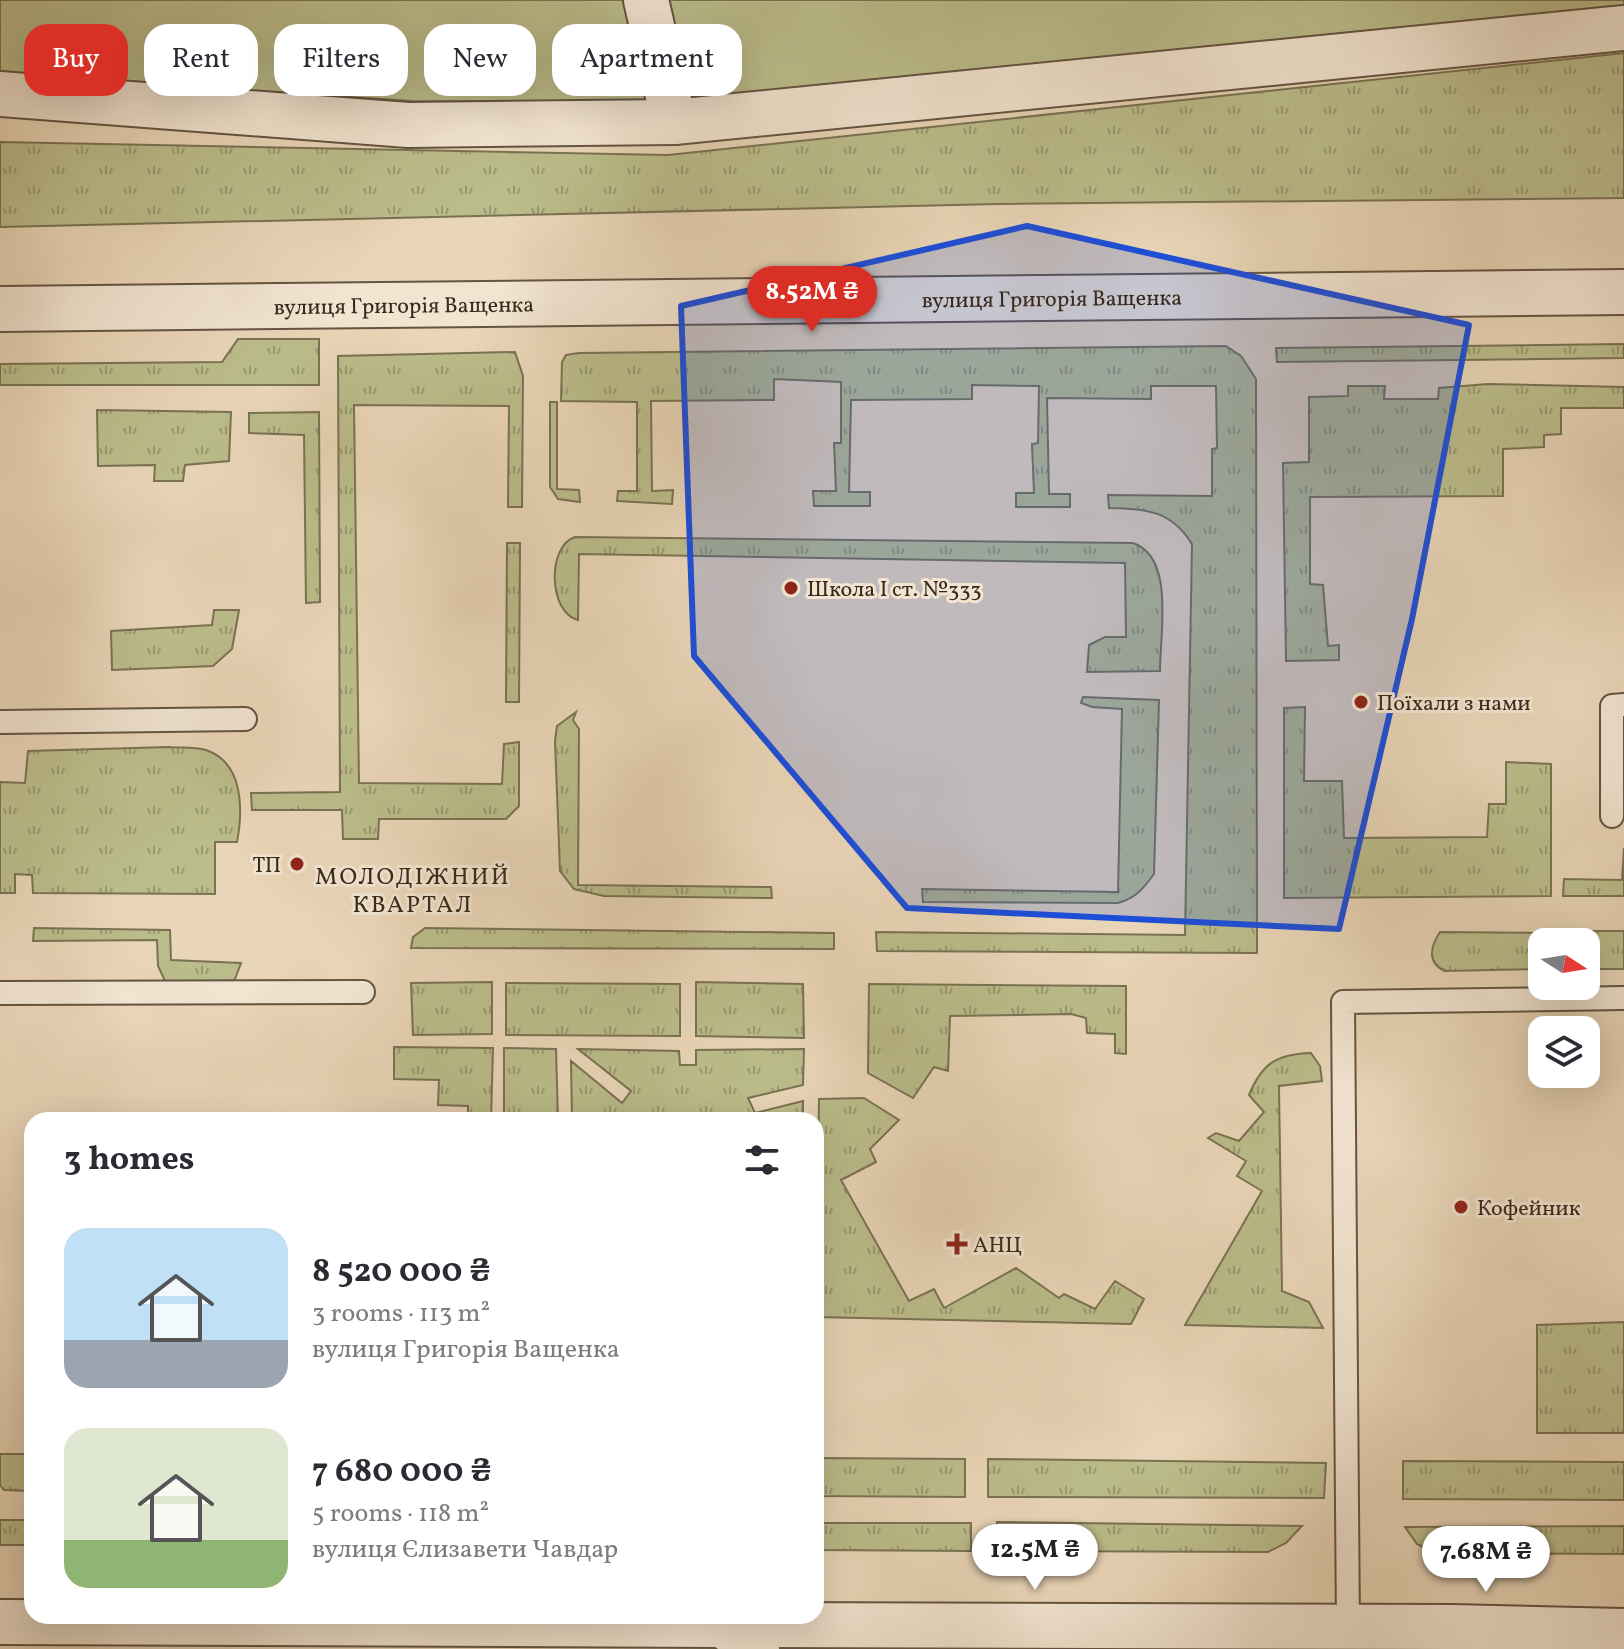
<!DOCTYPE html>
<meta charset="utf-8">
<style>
:root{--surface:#fff;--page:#f2f2f3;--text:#2b2b33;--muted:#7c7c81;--accent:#d93025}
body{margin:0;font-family:Vollkorn,serif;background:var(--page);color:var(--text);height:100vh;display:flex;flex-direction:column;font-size:30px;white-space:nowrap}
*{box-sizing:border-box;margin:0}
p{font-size:26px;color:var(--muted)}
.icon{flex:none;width:44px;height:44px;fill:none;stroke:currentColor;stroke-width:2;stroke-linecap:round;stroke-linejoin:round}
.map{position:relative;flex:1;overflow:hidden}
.details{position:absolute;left:24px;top:1112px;width:800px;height:512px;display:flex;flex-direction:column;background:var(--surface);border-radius:24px;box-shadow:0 8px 32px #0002}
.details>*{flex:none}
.guide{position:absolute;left:24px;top:24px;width:800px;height:72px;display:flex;gap:16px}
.needle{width:52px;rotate:102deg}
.tools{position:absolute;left:1528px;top:928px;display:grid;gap:16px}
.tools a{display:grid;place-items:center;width:72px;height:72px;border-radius:16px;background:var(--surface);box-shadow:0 8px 32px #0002;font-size:40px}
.price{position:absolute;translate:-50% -68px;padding:0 18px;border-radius:28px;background:#fff;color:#222;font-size:26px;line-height:52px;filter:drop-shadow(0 2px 4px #0008)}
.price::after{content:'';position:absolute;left:50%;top:48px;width:24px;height:18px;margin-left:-12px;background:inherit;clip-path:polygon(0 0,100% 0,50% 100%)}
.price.on{background:var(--accent);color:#fff}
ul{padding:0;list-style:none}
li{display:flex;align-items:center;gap:24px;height:200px;padding:0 40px}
li span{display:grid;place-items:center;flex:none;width:224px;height:160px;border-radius:24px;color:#555}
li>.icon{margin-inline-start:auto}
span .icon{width:96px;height:96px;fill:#fffc;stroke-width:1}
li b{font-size:34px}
h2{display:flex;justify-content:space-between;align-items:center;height:96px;padding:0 40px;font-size:34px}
.tag{padding:0 28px;border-radius:24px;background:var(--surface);box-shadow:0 8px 32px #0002;font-size:28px;line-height:72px}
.tag.on{background:var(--accent);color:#fff}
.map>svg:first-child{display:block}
.grass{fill:url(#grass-tufts);stroke:#7a7253;stroke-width:2}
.garden{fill:#bbbc8b;stroke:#7a7253;stroke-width:2}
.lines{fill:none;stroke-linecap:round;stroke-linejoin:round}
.service-casing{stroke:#645442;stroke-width:26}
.minor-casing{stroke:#645442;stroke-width:48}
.tertiary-casing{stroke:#645442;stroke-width:48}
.service{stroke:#f1e4d0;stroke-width:22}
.minor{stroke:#f1e4d0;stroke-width:44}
.tertiary{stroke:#f1e4d0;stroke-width:44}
.marked{fill:#1d4ed8;fill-opacity:0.2;stroke:#1d4ed8;stroke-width:6;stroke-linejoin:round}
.poi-dot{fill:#8f2418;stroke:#f1e4d0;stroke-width:3}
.labels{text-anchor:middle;stroke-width:6;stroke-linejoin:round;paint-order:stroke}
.street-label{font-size:22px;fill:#38291b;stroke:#f1e4d0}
.poi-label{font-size:22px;fill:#38291b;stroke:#f1e4d0;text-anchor:start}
.neighbourhood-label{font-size:24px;letter-spacing:2px;fill:#38291b;stroke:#f1e4d0}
</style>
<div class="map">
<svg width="1624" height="1649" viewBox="0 0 1624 1649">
<defs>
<pattern id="grass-tufts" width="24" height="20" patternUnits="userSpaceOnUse" patternTransform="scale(2)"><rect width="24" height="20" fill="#bbbc8b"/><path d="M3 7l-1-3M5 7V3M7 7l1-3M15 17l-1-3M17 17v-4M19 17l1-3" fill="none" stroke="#999971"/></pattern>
</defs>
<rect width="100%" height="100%" fill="#e9d5b7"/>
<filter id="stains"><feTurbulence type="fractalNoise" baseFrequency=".0025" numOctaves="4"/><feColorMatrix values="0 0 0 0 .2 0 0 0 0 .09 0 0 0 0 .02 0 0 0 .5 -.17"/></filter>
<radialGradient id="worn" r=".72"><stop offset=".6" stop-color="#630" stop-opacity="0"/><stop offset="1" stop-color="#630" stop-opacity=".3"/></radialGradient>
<path class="grass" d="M1624,53v145l-627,6 -997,23v-85l668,13z
M238,339h81v46h-319v-21l222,-2z
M1624,344v14l-347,4 -1,-14z
M1226,346l15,10 15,23 1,574 -380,-2 -1,-19 309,3 7,-391c-21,-34 -46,-35 -83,-36l-1,-13 104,1v-47l5,-1 -1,-62h-65v13l-104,-1 2,96h21v13h-54v-14h18l-2,-49 6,-1 1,-57 -67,-1v14l-121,1 -2,92h21v14h-56l-1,-15h23l-2,-48h7v-61l-67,-3v21l-123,1 1,90 21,-1 -1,14 -55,-3 1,-10h19v-89l-76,-1 1,-39 4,-7 13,-2z
M515,352l8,24 -1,131h-14l1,-101 -155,-1 5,378 143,1 2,-40 15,-2v64l-13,13h-127l-1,20h-35l-1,-29h-90l-1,-17 89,-1 -2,-436z
M1488,384l136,3v21h-63v26l-17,1v12l-41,2v47l-193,1v87l13,1 5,61 11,-1v15l-53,1 -3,-198 26,-1v-65l39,-1v-10h37l-1,13h54l1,-11z
M550,402h7v87l22,1 1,12 -22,-3 -8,-12z
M97,410l134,2 -2,49 -44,4 -2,16h-29l1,-16 -57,1z
M319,412l1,190 -14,1 -2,-168 -55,-2v-20z
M575,537l558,6c42,14 27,90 27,128l-73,1 2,-27 16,-8h21l-1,-74 -546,-9 -1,66c-30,-8 -31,-74 -3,-83z
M507,543h13l-1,159h-13z
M214,610h25l-7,39 -19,17 -101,4 -1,-39 101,-6z
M1083,697l76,3 -5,174c-11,15 -18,24 -36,29l-195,-1 -1,-13 196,3 4,-183 -30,-2 -11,-4z
M1305,707l-1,74h38l2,57 143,-1 2,-33h17v-42l45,2v132l-267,2v-190z
M576,712l-3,8 6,9 -1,156 193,2 1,11 -168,-2 -30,-7 -14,-18 -5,-130 2,-15z
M169,747c11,1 26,0 37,3 38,13 37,60 31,92h-22v52l-182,-1 -1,-18 -17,-1v19h-15v-111l25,1 3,-32z
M1624,848v48h-61l1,-17 58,1z
M34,928l136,2 1,30 70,3 -6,16 -6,5 -64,-3 -7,-15 -1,-26 -124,1z
M425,928l409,5v16l-423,-1 2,-11z
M1566,931h58v38h-38v-27h-20z
M1440,932l112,1v9h-10v27l-97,2c-18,-8 -15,-24 -5,-39z
M492,982v52l-79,1 -2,-52z
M696,982l107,2 1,54 -108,-2z
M506,983l174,1v52l-174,-1z
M869,984l257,2v68l-11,-1v-19l-28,-1 -1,-15 -15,-4 -121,2 -2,55 -14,-4 -21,31 -45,-25z
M394,1047l99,1 -2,72h-23v-14l-30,-1 1,-25 -45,-1z
M504,1048l52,1 2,71h-54z
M578,1049l101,2 1,14h16v-15l108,-1 -1,36 -55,13 7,15 48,-12v19h-231l-1,-59 51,42 9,-12z
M1311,1053l9,13 2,15 -43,5 3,205 27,11 14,26 -138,-3 77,-134 -25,-15 9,-15 -38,-23 8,-5 23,8 25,-29 -15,-17c13,-32 28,-41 62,-42z
M864,1098l35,22 -29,29 6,13 -35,18 68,121 25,-12 10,19 72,-40 43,30 5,-4 31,15 20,-28 29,18 -13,25 -315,-7 3,-218z
M1624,1322v111h-87v-108z
M0,1454h32v37l-28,-1 -4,-5z
M816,1458l149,1v38l-149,-1z
M988,1459l338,4 -2,35 -336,-1z
M1403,1461l221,1v38l-221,-1z
M0,1520h24l8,9v16h-32z
M997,1522l305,4 -16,17 -18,9 -271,-1z
M816,1523h155v28l-155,-1z
M1624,1526v28l-190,-1 -17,-9 -12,-17z"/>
<path class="garden" d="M0,0h1624v7l-970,96 -242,-2 -412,-27z"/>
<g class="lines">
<g class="service-casing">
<path id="service" d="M0,722l245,-3
M1612,816v-110l12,-1
M0,993l363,-1
M1348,1629l-5,-627 281,-4"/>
</g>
<g class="minor-casing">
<g id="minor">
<path d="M646,0l28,122"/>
<path d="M0,94l408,31 266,-3 950,-94"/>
<path id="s1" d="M0,309l1624,-17"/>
<path d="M0,1622l722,3 35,24"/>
</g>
</g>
<g class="tertiary-casing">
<path id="tertiary" d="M722,1625l731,2 171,4"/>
</g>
<use href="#service" class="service"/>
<use href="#minor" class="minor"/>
<use href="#tertiary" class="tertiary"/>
</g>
<path class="marked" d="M1027,226l442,99 -57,294 -73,310 -432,-21 -213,-252 -13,-350z"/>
<g class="poi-dot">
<circle cx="791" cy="588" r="8"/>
<circle cx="1361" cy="702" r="8"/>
<circle cx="297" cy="864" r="8"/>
<circle cx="1461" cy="1207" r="8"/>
<path d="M953 1232h8v8h8v8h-8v8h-8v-8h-8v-8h8z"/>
</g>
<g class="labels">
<g class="street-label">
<text dy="8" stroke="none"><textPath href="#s1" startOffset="1052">вулиця Григорія Ващенка</textPath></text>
<text dy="8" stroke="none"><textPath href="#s1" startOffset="404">вулиця Григорія Ващенка</textPath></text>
</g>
<g class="poi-label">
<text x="807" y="596">Школа І ст. №333</text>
<text x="1377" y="710">Поїхали з нами</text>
<text x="281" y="872" text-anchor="end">ТП</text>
<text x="1477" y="1215">Кофейник</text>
<text x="973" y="1252">АНЦ</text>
</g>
<g class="neighbourhood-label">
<text x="413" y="884">МОЛОДІЖНИЙ<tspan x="413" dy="28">КВАРТАЛ</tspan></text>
</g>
</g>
<rect width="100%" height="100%" filter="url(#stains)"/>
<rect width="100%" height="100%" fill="url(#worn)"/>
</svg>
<div class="tools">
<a><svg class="needle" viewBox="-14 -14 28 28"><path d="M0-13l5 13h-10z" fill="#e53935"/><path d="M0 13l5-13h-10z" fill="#7c7c81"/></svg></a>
<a><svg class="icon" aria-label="layers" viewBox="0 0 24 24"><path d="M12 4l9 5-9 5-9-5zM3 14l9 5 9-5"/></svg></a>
</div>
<b class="price on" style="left:812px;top:334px">8.52M ₴</b>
<b class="price" style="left:1035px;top:1592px">12.5M ₴</b>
<b class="price" style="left:1486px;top:1594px">7.68M ₴</b>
<div class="guide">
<a class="tag on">Buy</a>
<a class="tag">Rent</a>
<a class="tag">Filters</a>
<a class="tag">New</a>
<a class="tag">Apartment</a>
</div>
<section class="details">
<h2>3 homes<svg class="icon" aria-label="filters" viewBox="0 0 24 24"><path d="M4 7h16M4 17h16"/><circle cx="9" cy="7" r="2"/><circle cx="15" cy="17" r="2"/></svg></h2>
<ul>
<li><span style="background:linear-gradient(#bfe0f5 70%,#9aa5b1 0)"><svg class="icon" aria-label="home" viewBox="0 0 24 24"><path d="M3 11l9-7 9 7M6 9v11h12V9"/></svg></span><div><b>8 520 000 ₴</b><p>3 rooms · 113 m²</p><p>вулиця Григорія Ващенка</p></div></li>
<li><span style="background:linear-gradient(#dfe7d0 70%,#8fb573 0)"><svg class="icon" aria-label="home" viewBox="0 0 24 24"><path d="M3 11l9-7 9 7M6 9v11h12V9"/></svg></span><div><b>7 680 000 ₴</b><p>5 rooms · 118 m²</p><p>вулиця Єлизавети Чавдар</p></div></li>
</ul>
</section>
</div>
